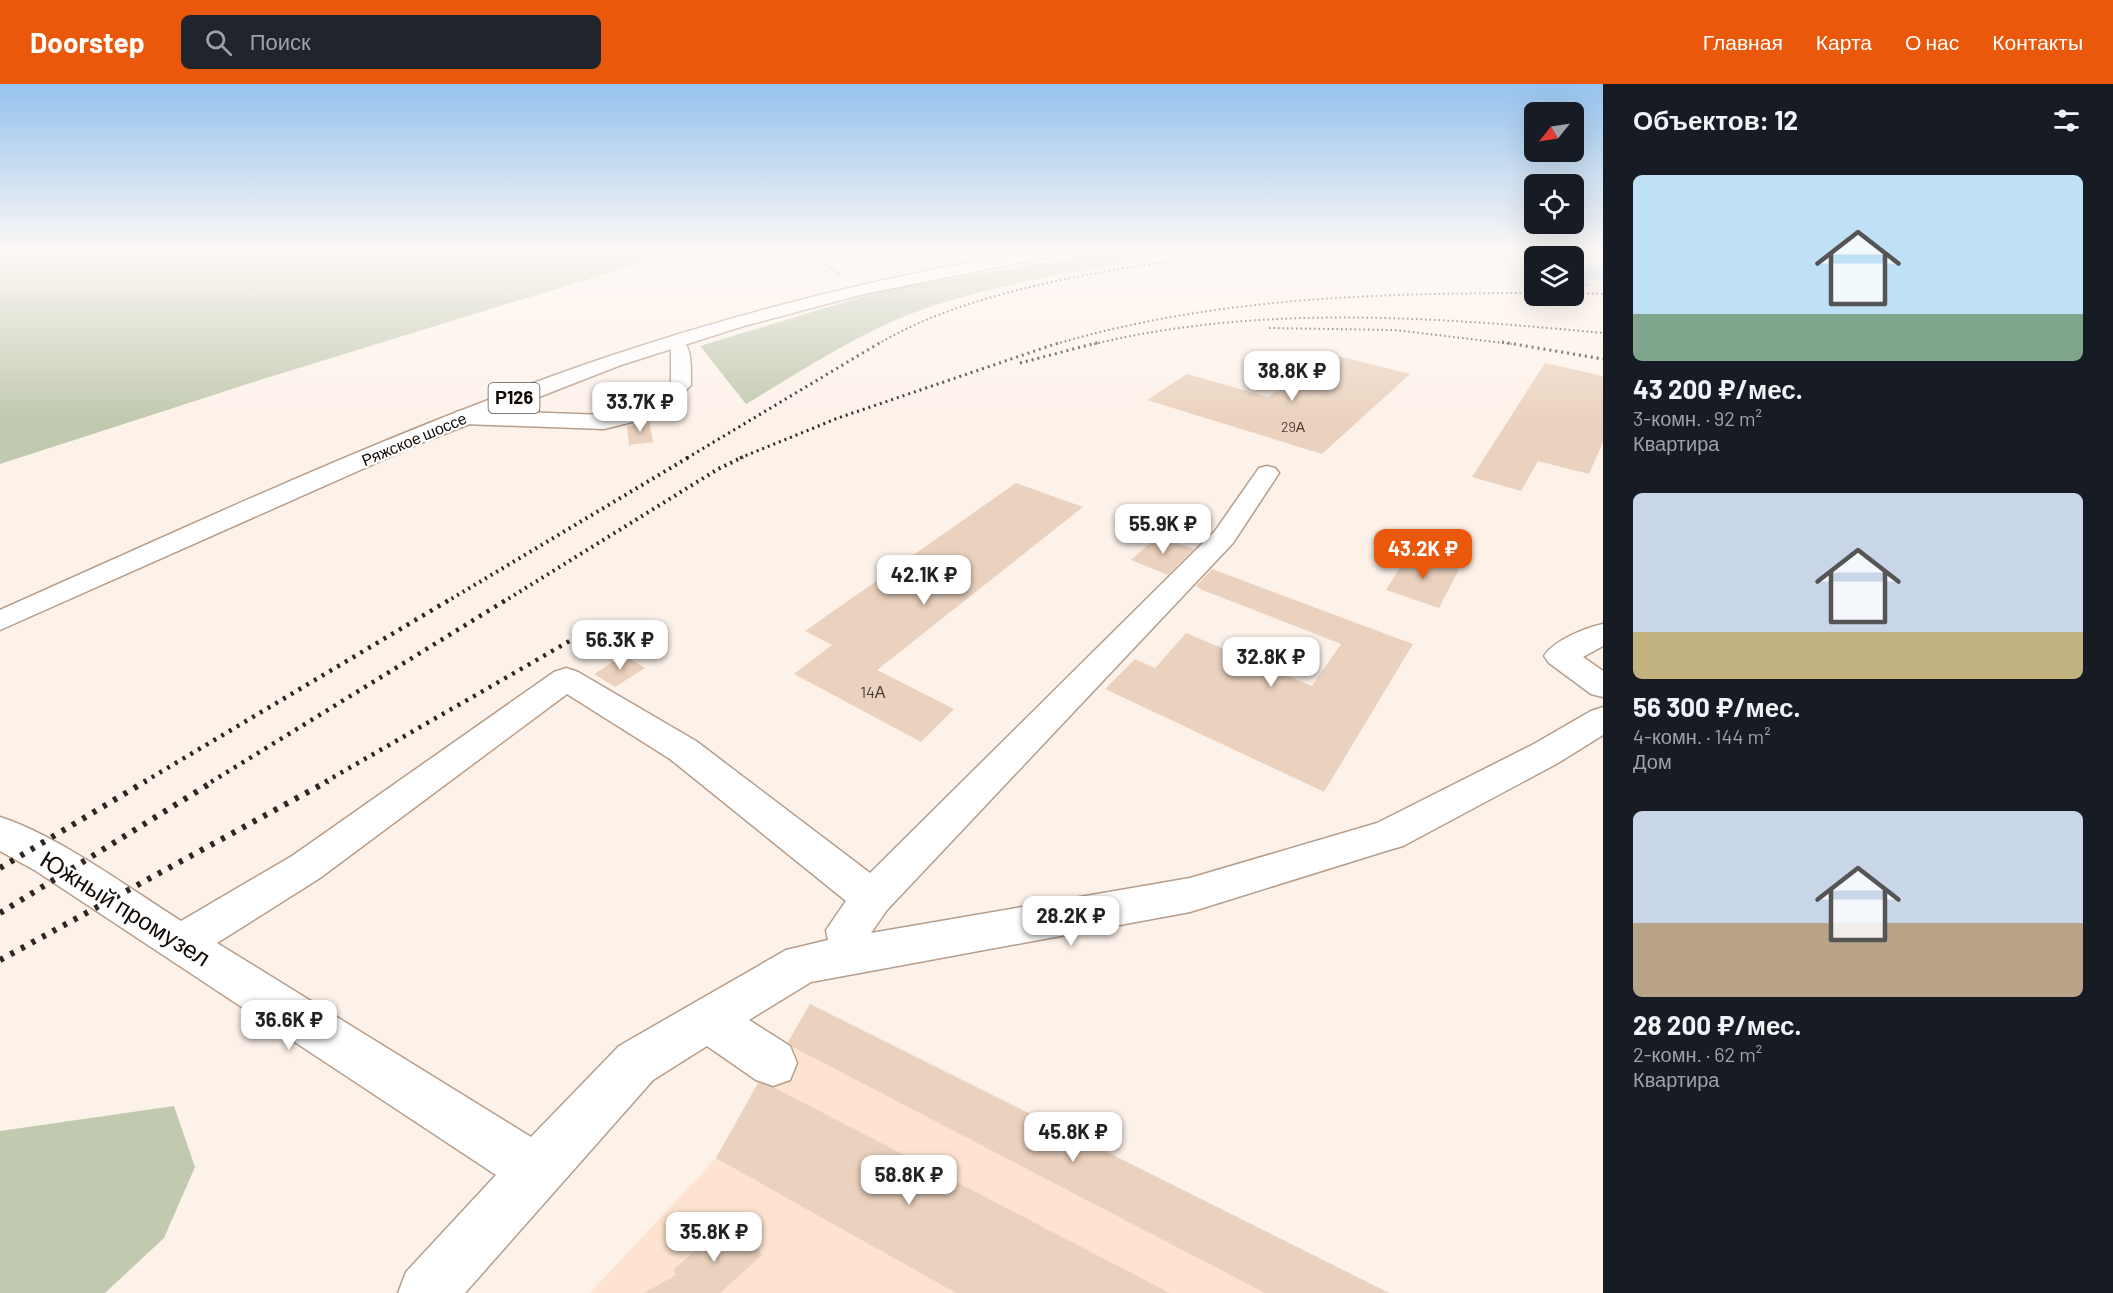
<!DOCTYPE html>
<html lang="ru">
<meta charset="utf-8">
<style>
:root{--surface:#171b24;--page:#20242c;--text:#f1f3f6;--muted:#9ea1a6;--accent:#ea580c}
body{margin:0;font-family:Barlow,sans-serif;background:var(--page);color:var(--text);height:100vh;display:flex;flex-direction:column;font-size:22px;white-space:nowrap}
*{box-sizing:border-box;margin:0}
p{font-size:20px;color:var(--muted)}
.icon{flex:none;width:33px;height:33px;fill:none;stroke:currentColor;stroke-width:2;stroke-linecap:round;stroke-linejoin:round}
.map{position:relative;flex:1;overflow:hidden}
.side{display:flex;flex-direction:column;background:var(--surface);width:510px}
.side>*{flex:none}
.needle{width:39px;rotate:240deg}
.tools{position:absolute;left:1524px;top:18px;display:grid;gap:12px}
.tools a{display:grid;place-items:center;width:60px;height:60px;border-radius:9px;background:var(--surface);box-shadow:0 6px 24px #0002;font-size:30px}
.price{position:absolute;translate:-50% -51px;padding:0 14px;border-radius:12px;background:#fff;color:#222;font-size:20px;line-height:39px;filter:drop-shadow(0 2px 3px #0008)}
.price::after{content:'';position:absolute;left:50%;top:36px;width:18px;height:14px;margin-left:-9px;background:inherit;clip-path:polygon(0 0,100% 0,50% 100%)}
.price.selected{background:var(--accent);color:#fff}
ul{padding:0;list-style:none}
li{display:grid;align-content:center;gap:12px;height:318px;padding:0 30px}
li span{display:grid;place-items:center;height:186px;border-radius:9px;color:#555}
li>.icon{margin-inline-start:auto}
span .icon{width:108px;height:108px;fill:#fffc;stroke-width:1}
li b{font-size:26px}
h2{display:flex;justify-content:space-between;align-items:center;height:72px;padding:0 30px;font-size:26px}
header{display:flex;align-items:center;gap:36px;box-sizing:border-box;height:84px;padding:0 30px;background:var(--accent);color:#fff}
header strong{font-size:28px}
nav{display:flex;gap:33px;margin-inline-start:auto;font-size:21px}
.search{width:420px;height:54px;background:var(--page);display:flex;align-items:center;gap:15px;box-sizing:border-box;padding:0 21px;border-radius:9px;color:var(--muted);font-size:22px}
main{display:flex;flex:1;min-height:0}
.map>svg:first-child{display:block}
.built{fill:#fee4d0}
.green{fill:#c1c9af}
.water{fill:#b9d6f4}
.building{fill:#ebd2be}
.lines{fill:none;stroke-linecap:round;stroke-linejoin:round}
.minor-casing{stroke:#b69d8a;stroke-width:3}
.major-casing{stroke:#b69d8a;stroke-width:3}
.path{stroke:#837a73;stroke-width:2;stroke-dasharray:2 1.5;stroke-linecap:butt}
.minor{fill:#fff;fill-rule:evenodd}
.major{fill:#fff;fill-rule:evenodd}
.rail-far4{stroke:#2f2621;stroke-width:2;stroke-dasharray:1.5 3;stroke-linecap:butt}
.rail-far3{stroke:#2f2621;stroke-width:3;stroke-dasharray:2 4;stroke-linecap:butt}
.rail-far2{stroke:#2f2621;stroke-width:4;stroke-dasharray:2 4.5;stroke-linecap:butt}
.rail-far1{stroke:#2f2621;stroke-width:4.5;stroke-dasharray:3 6;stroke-linecap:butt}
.rail{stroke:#2f2621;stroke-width:6;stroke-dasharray:4 8;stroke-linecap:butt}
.labels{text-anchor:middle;stroke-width:4.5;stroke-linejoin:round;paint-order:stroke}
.far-number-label{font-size:14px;fill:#483b32}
.far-street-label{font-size:16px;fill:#110904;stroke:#fff}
.number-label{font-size:16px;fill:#483b32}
.shield{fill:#fff;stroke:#58534f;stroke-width:1.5}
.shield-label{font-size:18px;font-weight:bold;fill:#110904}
.near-street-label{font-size:24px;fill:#110904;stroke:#fff}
</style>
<header>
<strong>Doorstep</strong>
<div class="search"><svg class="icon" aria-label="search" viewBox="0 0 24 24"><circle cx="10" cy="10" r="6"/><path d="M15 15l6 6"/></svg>Поиск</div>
<nav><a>Главная</a><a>Карта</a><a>О нас</a><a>Контакты</a></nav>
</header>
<main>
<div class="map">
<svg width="1603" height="1209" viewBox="0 0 1603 1209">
<rect width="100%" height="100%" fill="#fdf2ea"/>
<path class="built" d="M810,920l579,289h-799l126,-135 44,-78 27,-36z"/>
<path class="green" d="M0,168h709l-59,8 -387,119 -263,85z
M1103,168h90c-85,14 -171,26 -254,52 -69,21 -131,63 -193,100l-46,-58 181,-55z
M174,1022l21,61 -31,71 -59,55h-105v-162z"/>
<path class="water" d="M1603,180v17l-19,-2 8,7 -18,2v-23z"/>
<path class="building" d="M1326,269l84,21 -88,80 -175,-54 40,-26 81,23z
M1545,279l58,13v66l-14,32 -51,-13 -17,30 -49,-14z
M649,336l4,22 -24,3 -2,-19z
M1016,399l67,24 -206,163 77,39 -33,33 -127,-68 38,-29 -27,-14z
M1158,452l36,13 -26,26 -37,-15z
M1409,469l50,16 -20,39 -53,-18z
M1212,485l201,75 -89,148 -219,-103 30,-30 20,9 31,-35 126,53 29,-42 -141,-55 -4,-3z
M624,571l21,13 -30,19 -21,-13z
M810,920l579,289h-124l-472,-246 -5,-5z
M758,999l17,5 395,205h-214l-240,-135z
M735,1132l27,39 -42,38h-76l32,-18 -3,-5z"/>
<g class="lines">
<g class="minor-casing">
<path id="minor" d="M674,252c21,6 16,32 17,49l-27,29 -60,15 -140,-5 -8,-2 -3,-5 3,-5 8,-2 140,5 44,-11 23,-21v-33l-6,-8z
M1267,382l8,2 4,5 -46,70 -346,367 -16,23 319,-55 187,-55 155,-78 59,-34 12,-4v28l-45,28 -155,83 -14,4 -199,62 -379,70 -62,38 41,26 7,17 -7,17 -17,6 -17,-6 -49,-34 -54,34 -188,213h-67l8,-21 90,-97 -460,-304 -36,-20v-34c57,18 129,71 181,104l111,-65 262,-184 12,-4 12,4 118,69 174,132 345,-342 44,-63zM567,610l103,65 176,142 -20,29 2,10 -42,10 -167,96 -88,91 -314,-194 103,-65z
M1603,540v22l-20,11 20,14v26l-12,-3 -42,-31 -5,-7c10,-16 41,-28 59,-32z"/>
</g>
<g class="major-casing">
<path id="major" d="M1027,168h34l-7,4 -190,38 -120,32 -123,39 -200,78 -421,187v-20c200,-89 400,-183 607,-253 137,-46 278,-81 420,-105z"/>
</g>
<path class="path" d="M799,168l18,5 23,18"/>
<use href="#minor" class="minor"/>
<use href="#major" class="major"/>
<path class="rail-far4" d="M1574,209l29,1
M1269,244l126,2 117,14
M878,260c97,-58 251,-78 362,-92
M1056,260c155,-46 317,-51 478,-51
M1094,260c166,-40 341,-27 509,-11"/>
<path class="rail-far3" d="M1502,258l101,17
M1020,279l80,-21
M687,374l194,-116
M740,374l98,-40 223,-76"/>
<path class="rail-far2" d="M446,518l243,-145
M503,518l215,-133 25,-12"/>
<path class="rail-far1" d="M144,698l305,-182
M211,698l295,-182
M325,698l274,-158"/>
<path class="rail" d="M0,784l146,-87
M0,829l214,-132
M0,876l328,-179"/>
</g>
<linearGradient id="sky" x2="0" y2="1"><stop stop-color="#95c2ed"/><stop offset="0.5" stop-color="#fef9f6"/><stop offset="1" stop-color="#fef9f6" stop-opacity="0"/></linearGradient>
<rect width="1603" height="337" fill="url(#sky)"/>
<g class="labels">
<g class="far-number-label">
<text x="1293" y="348">29А</text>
</g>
<g class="far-street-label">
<text transform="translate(414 355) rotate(-23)" y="6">Ряжское шоссе</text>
</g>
<g class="number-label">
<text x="873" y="614">14А</text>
</g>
<rect class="shield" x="488.5" y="299" width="51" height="30" rx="4.5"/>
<g class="shield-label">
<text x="514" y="320">Р126</text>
</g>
<g class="near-street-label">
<text transform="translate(125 825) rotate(32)" y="8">Южный промузел</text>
</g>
</g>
</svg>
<div class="tools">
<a><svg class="needle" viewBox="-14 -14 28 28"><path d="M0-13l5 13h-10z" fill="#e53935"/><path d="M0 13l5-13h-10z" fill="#9ea1a6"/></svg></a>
<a><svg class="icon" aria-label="locate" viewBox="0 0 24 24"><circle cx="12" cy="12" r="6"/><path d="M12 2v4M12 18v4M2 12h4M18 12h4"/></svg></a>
<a><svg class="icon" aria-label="layers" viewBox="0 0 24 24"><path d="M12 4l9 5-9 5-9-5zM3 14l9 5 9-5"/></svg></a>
</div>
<b class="price" style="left:1292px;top:318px">38.8K ₽</b>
<b class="price" style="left:640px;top:349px">33.7K ₽</b>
<b class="price" style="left:1163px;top:471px">55.9K ₽</b>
<b class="price selected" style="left:1423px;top:496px">43.2K ₽</b>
<b class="price" style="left:924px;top:522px">42.1K ₽</b>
<b class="price" style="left:620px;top:587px">56.3K ₽</b>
<b class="price" style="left:1271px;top:604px">32.8K ₽</b>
<b class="price" style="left:1071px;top:863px">28.2K ₽</b>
<b class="price" style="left:289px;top:967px">36.6K ₽</b>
<b class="price" style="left:1073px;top:1079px">45.8K ₽</b>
<b class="price" style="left:909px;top:1122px">58.8K ₽</b>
<b class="price" style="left:714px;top:1179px">35.8K ₽</b>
</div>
<section class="side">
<h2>Объектов: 12<svg class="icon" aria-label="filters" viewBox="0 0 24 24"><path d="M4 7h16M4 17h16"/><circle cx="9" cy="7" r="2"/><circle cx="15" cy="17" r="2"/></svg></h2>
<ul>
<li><span style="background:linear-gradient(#bfe0f5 75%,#7fa58c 0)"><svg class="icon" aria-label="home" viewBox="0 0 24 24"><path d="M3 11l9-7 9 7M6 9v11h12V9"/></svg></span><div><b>43 200 ₽/мес.</b><p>3-комн. · 92 m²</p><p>Квартира</p></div></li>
<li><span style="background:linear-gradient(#c9d6e8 75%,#c2b280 0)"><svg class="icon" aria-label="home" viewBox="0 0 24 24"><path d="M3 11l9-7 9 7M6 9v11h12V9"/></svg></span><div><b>56 300 ₽/мес.</b><p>4-комн. · 144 m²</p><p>Дом</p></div></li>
<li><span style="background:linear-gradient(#c9d6e8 60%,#b9a48a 0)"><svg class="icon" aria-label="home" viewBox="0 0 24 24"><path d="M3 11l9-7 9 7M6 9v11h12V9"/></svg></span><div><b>28 200 ₽/мес.</b><p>2-комн. · 62 m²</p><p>Квартира</p></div></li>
</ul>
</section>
</main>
